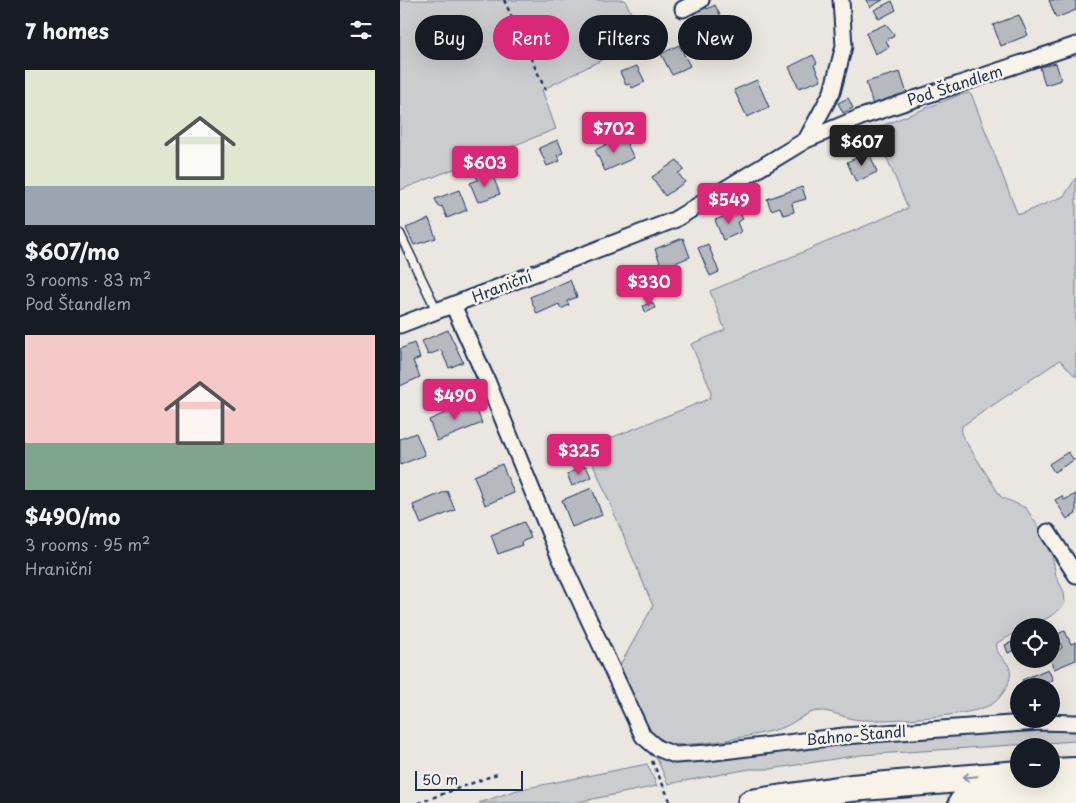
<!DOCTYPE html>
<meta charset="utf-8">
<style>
:root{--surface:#171b24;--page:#20242c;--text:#f1f3f6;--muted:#9ea1a6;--accent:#db2777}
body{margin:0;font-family:"Playpen Sans",sans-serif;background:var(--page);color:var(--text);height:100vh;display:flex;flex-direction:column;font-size:19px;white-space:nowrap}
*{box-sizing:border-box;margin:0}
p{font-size:16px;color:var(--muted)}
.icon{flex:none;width:28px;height:28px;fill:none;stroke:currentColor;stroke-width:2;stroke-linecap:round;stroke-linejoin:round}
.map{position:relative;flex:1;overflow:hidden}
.drawer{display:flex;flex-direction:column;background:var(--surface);width:400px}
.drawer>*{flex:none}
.hud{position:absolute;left:15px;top:15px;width:475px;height:45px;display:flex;gap:10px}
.tools{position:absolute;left:610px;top:618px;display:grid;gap:10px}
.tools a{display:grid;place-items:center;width:50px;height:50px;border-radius:50%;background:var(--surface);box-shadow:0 5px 20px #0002;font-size:25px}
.scale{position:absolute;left:15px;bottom:12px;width:108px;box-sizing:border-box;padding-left:5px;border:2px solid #1b2f5e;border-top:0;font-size:14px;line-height:18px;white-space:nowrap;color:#1b2f5e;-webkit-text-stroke:4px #f7f3e8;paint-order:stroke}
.price{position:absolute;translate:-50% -42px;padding:0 11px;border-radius:5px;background:var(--accent);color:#fff;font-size:16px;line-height:32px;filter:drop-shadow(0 1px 2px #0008)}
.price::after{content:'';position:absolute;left:50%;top:30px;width:15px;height:11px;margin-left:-8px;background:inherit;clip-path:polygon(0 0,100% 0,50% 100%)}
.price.on{background:#222;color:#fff}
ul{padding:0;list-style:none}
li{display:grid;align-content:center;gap:10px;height:265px;padding:0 25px}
li span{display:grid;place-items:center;height:155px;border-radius:0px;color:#555}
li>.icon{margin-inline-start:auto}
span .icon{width:90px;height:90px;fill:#fffc;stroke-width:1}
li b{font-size:21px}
h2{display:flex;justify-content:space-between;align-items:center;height:60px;padding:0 25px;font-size:21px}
.tag{padding:0 18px;border-radius:22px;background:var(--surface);box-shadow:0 5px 20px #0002;font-size:18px;line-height:45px}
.tag.on{background:var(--accent);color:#fff}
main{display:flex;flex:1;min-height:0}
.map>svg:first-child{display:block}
.green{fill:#cbcccd;stroke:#737e96}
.building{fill:#b6babf;stroke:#1b2f5e}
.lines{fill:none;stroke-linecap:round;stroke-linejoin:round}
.service-casing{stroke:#1b2f5e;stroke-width:11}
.minor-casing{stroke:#1b2f5e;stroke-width:19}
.motorway-casing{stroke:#1b2f5e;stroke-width:30}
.path{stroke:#1b2f5e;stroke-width:2.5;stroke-dasharray:4 4;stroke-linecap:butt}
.service{stroke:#f7f3e8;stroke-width:8}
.minor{stroke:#f7f3e8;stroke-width:15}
.motorway{stroke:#f7f3e8;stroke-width:26}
.oneway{stroke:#8991a3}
.labels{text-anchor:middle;stroke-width:5;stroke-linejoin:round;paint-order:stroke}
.street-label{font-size:15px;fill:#1b2f5e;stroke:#f7f3e8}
</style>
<main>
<section class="drawer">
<h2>7 homes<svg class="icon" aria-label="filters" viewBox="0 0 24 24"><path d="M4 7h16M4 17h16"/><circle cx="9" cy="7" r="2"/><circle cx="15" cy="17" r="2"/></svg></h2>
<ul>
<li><span style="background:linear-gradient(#dfe7d0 75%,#9aa5b1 0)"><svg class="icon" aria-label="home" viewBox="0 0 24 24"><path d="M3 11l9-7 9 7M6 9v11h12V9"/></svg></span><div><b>$607/mo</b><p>3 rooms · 83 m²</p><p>Pod Štandlem</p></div></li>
<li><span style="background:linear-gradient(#f6c9c9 70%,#7fa58c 0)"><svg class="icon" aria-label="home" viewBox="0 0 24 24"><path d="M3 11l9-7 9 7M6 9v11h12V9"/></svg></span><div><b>$490/mo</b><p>3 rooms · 95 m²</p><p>Hraniční</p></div></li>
</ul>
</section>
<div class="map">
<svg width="676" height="803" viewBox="0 0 676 803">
<rect width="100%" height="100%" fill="#eae7e0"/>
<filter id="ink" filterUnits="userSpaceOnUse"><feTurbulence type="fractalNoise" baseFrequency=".02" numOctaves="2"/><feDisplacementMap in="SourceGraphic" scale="10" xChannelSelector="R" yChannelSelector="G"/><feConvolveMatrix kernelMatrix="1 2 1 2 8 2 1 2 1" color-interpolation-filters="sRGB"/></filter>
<g filter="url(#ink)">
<path class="green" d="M0,0h225l18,39 -101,51 14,39 -156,61z
M569,93l3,3 45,117 4,1 43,-18 12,-18v199l-16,-17 -98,66 -1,8 40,63 25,11 14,22 12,25 4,21 8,16 1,11c-7,13 -32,23 -46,23v5l-22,12c-2,9 4,13 9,19 11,12 -1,31 -11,40 -16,15 -109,19 -133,18 -15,0 -29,-10 -44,-9 -12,1 -22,11 -34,16 -21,8 -98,22 -119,16 -22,-8 -37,-55 -46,-76l34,-61 -63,-150 -1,-6 4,-5 116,-46 2,-4 -1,-7 -19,-44 34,-14 -15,-39 198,-83 -30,-71 1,-10 80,-32z
M676,727v14l-216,14 -89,14h-21l-82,15 -14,-32 215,-14z
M247,764l10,22 -84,17h-94l38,-13z"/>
<path class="building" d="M466,0h17l-13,7z
M649,0h27v10l-20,8z
M492,1l4,9 -17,9 -5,-9z
M315,5l6,12 -6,3 3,6 -15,8 -10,-22 13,-6 1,3z
M619,15l9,20 -27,11 -8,-21z
M486,24l8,10 -1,3 -7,3 3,7 -14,7 -9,-21z
M242,41l3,7 -17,8 -4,-6z
M279,45l11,21 -18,9 -11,-21z
M413,55l4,8 -3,2 7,15 -22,8 -10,-21z
M656,63l5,17 -16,5 -5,-18z
M237,66l8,16 -13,6 -2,-4 -4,1 -6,-13z
M500,72l7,22 -34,11 -7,-23z
M357,80l12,27 -22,10 -13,-27z
M448,98l5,10 -10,5 -5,-10z
M223,136l11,22 -29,13 -10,-21z
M158,140l5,13 -6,2 3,6 -13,5 -8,-18z
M469,152l8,20 -21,10 -9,-20z
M277,160l7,10 -6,3 7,9 -20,14 -13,-19z
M82,173l2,4 8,-3 8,20 -22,8 -8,-19 8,-3 -2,-4z
M402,187l4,12 -14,4 2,9 -11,3 -3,-8 -9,3 -4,-11z
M59,190l8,20 -20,8 -5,-12 -3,1 -4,-8z
M339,211l4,8 -6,3 4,10 -18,8 -8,-20z
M29,219l7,19 -22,7 -8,-17z
M283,238l7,19 -28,11 -7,-19z
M308,244l11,28 -9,4 -12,-28z
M170,280l7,17 -10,4 2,4 -8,4 -2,-5 -22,10 -7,-17z
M252,302l3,6 -9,5 -3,-7z
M48,330l15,32 -14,6 -8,-18 -13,5 -6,-14z
M14,343l6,15 -7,3 7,16 -20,9v-37z
M73,401l9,22 -45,18 -8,-21z
M16,433l9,22 -25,10v-26z
M668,452l6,8 -20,12 -5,-8z
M102,464l12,29 -29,12 -11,-29z
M186,466l5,11 -19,9 -5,-12z
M192,488l10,27 -30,12 -10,-27z
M47,491l8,19 -34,14 -8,-19z
M676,494v20l-9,5 -12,-19 7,-4 2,4z
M124,522l7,16 -10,4 1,3 -24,9 -7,-19z
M665,631l6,13 5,-2v18l-22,9 -4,-10 1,-5 11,-6 -5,-14z
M619,639v9l-11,5 -3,-8z
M648,669l5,11 -13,6 -3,-7 -13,6 -2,-5z"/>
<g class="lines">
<g class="service-casing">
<path id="service" d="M0,234l37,77"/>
</g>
<g class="minor-casing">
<path id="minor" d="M283,9l18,-9
M406,140l26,-48 12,-46 -3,-46
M53,305l35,78 69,168 86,185 14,12 18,7 32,-2 137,-17 195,-14 37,1
M0,325l274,-105 132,-80 55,-23 215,-72
M648,532l28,43"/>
</g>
<g class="motorway-casing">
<path id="motorway" d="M651,772l25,-1
M351,803l100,-15 168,-14
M562,803l114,-9"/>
</g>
<path class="path" d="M104,0l42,91
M252,761l19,42
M18,803l79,-29"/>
<use href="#service" class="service"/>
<use href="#minor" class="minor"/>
<use href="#motorway" class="motorway"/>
</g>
<defs><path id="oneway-shaft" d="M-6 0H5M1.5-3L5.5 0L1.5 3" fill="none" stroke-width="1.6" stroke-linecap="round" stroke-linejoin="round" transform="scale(1.25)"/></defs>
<use class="oneway" href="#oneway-shaft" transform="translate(570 777) rotate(175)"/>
</g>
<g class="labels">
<g class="street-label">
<text transform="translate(555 86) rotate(-18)" y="5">Pod Štandlem</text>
<text transform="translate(102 287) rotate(-21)" y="5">Hraniční</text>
<text transform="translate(456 736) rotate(-5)" y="5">Bahno-Štandl</text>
</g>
</g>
</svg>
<div class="tools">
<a><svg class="icon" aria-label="locate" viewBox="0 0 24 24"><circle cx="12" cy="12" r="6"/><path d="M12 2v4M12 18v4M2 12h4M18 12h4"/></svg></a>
<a>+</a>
<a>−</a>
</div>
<div class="scale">50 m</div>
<b class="price" style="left:214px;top:154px">$702</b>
<b class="price on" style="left:462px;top:167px">$607</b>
<b class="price" style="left:85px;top:188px">$603</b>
<b class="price" style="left:329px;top:225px">$549</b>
<b class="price" style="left:249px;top:307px">$330</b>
<b class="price" style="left:55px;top:421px">$490</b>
<b class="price" style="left:179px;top:476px">$325</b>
<div class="hud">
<a class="tag">Buy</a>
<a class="tag on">Rent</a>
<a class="tag">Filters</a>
<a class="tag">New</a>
</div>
</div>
</main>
